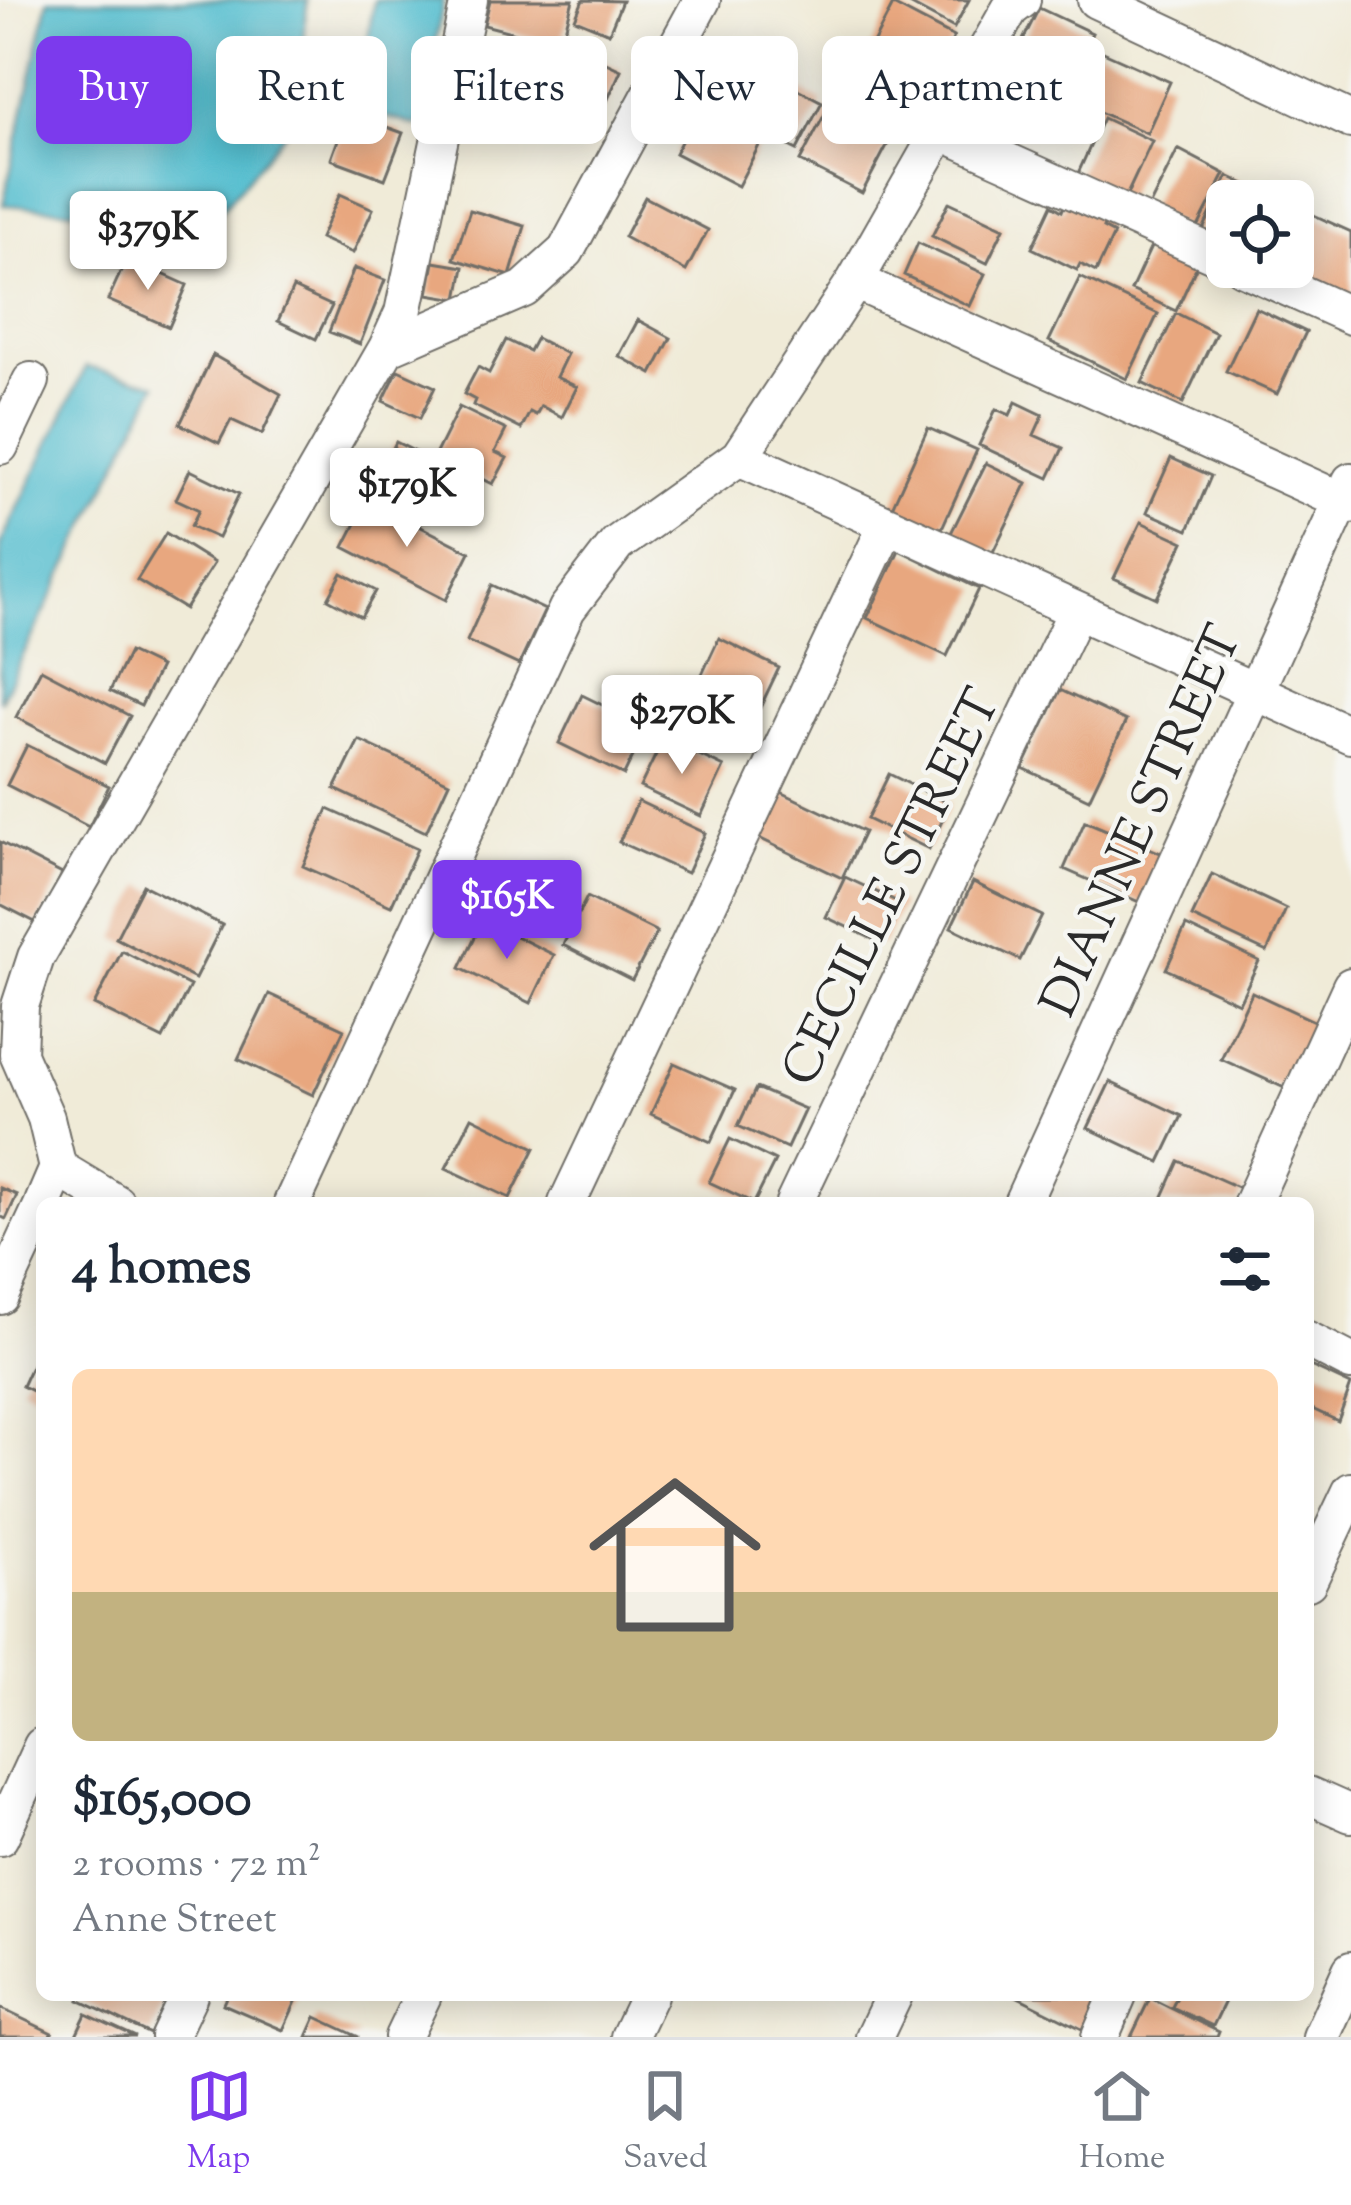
<!DOCTYPE html>
<meta charset="utf-8">
<style>
:root{--surface:#fff;--page:#f2f2f3;--text:#1f2937;--muted:#747a83;--line:#e0e1e3;--accent:#7c3aed}
body{margin:0;font-family:"Sorts Mill Goudy",serif;background:var(--page);color:var(--text);height:100vh;display:flex;flex-direction:column;font-size:45px;white-space:nowrap}
*{box-sizing:border-box;margin:0}
p{font-size:39px;color:var(--muted)}
.icon{flex:none;width:66px;height:66px;fill:none;stroke:currentColor;stroke-width:2;stroke-linecap:round;stroke-linejoin:round}
.map{position:relative;flex:1;overflow:hidden}
.details{position:absolute;left:36px;top:1197px;width:1278px;height:804px;display:flex;flex-direction:column;background:var(--surface);border-radius:18px;box-shadow:0 6px 30px #0003}
.details>*{flex:none}
.banner{position:absolute;left:36px;top:36px;width:1281px;height:108px;display:flex;gap:24px}
.fabs{position:absolute;left:1206px;top:180px;display:grid;gap:24px}
.fabs a{display:grid;place-items:center;width:108px;height:108px;border-radius:18px;background:var(--surface);box-shadow:0 6px 30px #0003;font-size:60px}
.price{position:absolute;translate:-50% -102px;padding:0 27px;border-radius:12px;background:#fff;color:#222;font-size:39px;line-height:78px;filter:drop-shadow(0 3px 6px #0008)}
.price::after{content:'';position:absolute;left:50%;top:72px;width:36px;height:27px;margin-left:-18px;background:inherit;clip-path:polygon(0 0,100% 0,50% 100%)}
.price.active{background:var(--accent);color:#fff}
ul{padding:0;list-style:none}
li{display:grid;align-content:center;gap:24px;height:636px;padding:0 36px}
li span{display:grid;place-items:center;height:372px;border-radius:18px;color:#555}
li>.icon{margin-inline-start:auto}
span .icon{width:216px;height:216px;fill:#fffc;stroke-width:1}
li b{font-size:51px}
h2{display:flex;justify-content:space-between;align-items:center;height:144px;padding:0 36px;font-size:51px}
.pill{padding:0 42px;border-radius:18px;background:var(--surface);box-shadow:0 6px 30px #0003;font-size:42px;line-height:108px}
.pill.active{background:var(--accent);color:#fff}
.menu{display:flex;justify-content:space-around;align-items:center;height:168px;border-top:3px solid var(--line);background:var(--surface);font-size:33px;color:var(--muted)}
.menu a{display:grid;justify-items:center;gap:6px}
.menu .active{color:var(--accent)}
.map>svg:first-child{display:block}
.water{fill:#54becf;stroke:#40747d;stroke-width:3}
.building{fill:#e8a77f}
.lines{fill:none;stroke-linecap:round;stroke-linejoin:round}
.minor-casing{stroke:#706e68;stroke-width:40}
.minor{stroke:#fff;stroke-width:36}
.labels{text-anchor:middle;stroke-width:9;stroke-linejoin:round;paint-order:stroke}
.street-label{font-size:51px;fill:#2b2b2b;stroke:#f6f6f2}
</style>
<div class="map">
<svg width="1351" height="2037" viewBox="0 0 1351 2037">
<rect width="100%" height="100%" fill="#f6f6f2"/>
<filter id="ink" filterUnits="userSpaceOnUse"><feTurbulence type="fractalNoise" baseFrequency=".00833" numOctaves="2"/><feDisplacementMap in="SourceGraphic" scale="24" xChannelSelector="R" yChannelSelector="G"/><feConvolveMatrix kernelMatrix="1 2 1 2 8 2 1 2 1" color-interpolation-filters="sRGB"/></filter>
<filter id="wash" filterUnits="userSpaceOnUse"><feTurbulence type="fractalNoise" baseFrequency=".004" numOctaves="4" result="noise"/><feDisplacementMap in="SourceGraphic" scale="48" xChannelSelector="R" yChannelSelector="G"/><feGaussianBlur stdDeviation="2.7" result="paint"/><feColorMatrix in="noise" values="0 0 0 0 0 0 0 0 0 0 0 0 0 0 0 0 0 1.4 0 .05"/><feComposite in="paint" operator="in"/></filter>
<g filter="url(#wash)">
<rect width="100%" height="100%" fill="#f0ebd8"/>
<path class="water" d="M48,0h259l-8,116 -86,104 -210,-15z
M374,0h70l-26,126 -61,-17z
M86,367l71,17 -157,318v-157z"/>
<g id="blocks">
<path class="building" d="M490,0h83l-12,45 -77,-20z
M583,0l39,1 -13,32 -34,-14z
M902,0h67l-15,28z
M893,5l61,32 -24,46 -61,-32z
M1039,8l53,25 -38,81 -66,-31 21,-44 12,5z
M696,33l32,17 -25,47 -32,-16z
M507,46l51,13 -18,66 -51,-13z
M578,50l43,20 -18,40 -44,-19z
M1099,50l71,32 -23,51 -72,-32z
M735,53l44,22 -26,50 -43,-22z
M855,62l56,30 -19,37 -56,-30z
M788,84l34,18 -25,48 -34,-17z
M700,105l63,33 -25,48 -63,-33z
M828,108l62,32 -28,53 -62,-32z
M1103,118l49,23 -29,62 -48,-23z
M381,125l22,8 -18,46 -54,-20 12,-33 32,13z
M1178,149l47,25 -30,59 -47,-24z
M1228,176l54,25h-55v45l-26,-12z
M340,194l33,15 -20,44 -33,-15z
M645,197l63,33 -22,41 -62,-34z
M1067,199l40,19 -4,10 11,6 -18,38 -16,-8 -3,6 -45,-22 20,-43 10,6z
M949,202l55,26 -17,35 -55,-27z
M470,210l55,16 -15,50 -56,-17z
M1305,211l46,21v65l-74,-30h16v-30z
M1156,236l45,21 -25,54 -45,-21z
M918,243l67,31 -15,32 -66,-31z
M127,258l60,27 -18,42 -61,-27z
M434,262l30,5 -6,32 -30,-5z
M354,268l31,12 -25,64 -31,-12z
M1080,277l78,37 -31,65 -78,-38z
M293,288l39,18 -16,33 -38,-18z
M1256,308l50,24 -29,62 -51,-23z
M1176,313l40,20 -33,70 -41,-20z
M638,320l33,18 -19,36 -33,-18z
M536,338l31,16 -11,23 21,10 -15,30 -21,-11 -5,9 -6,-3 -9,17 -48,-24 2,-5 -11,-6 14,-27 11,6 17,-33 23,11z
M213,355l68,39 -19,40 -31,-14 -12,23 -39,-19z
M398,370l37,17 -15,31 -37,-17z
M1016,402l27,13 -9,20 29,13 -14,30 -70,-33 17,-36 14,6z
M459,407l47,23 -11,22 12,6 -14,26 -58,-29z
M928,428l49,22 -40,89 -49,-23z
M396,442l51,26 -28,54 -50,-27z
M1171,458l40,18 -23,54 -41,-18z
M986,463l41,20 -39,79 -41,-21z
M190,470l49,24 -21,44 -27,-12 8,-16 -23,-11z
M368,500l102,52 -24,48 -102,-53z
M1141,522l43,20 -27,56 -43,-20z
M166,533l48,30 -29,46 -48,-29z
M899,550l80,39 -32,67 -80,-38z
M342,573l34,18 -15,26 -33,-18z
M492,585l53,25 -26,55 -52,-24z
M719,638l60,30 -22,46 -60,-29z
M129,652l31,15 -19,39 -31,-15z
M41,669l89,47 -25,47 -89,-46z
M1060,690l66,31 -37,78 -66,-31z
M582,695l65,32 -23,48 -65,-32z
M664,738l60,29 -23,49 -61,-29z
M359,740l90,42 -23,50 -91,-43z
M27,745l82,41 -20,41 -82,-42z
M889,774l61,30 -21,45 -62,-30z
M781,792l83,40 -22,46 -83,-40z
M638,801l67,32 -18,40 -68,-31z
M328,809l89,40 -26,57 -88,-40z
M1085,821l83,35 -22,49 -82,-36z
M0,842l62,32 -25,49 -37,-19z
M1212,874l74,35 -19,43 -75,-35z
M845,877l57,27 -19,40 -57,-27z
M973,882l69,34 -22,44 -69,-33z
M143,885l79,40 -27,54 -79,-41z
M587,897l70,35 -25,48 -69,-35z
M483,920l71,35 -23,48 -71,-35z
M1186,926l73,35 -20,42 -73,-34z
M122,951l68,35 -27,53 -69,-34z
M1252,992l68,32 -31,66 -68,-31z
M269,994l75,35 -31,66 -75,-36z
M674,1063l61,27 -24,52 -60,-28z
M1110,1082l72,34 -22,46 -72,-34z
M756,1088l49,21 -18,39 -49,-22z
M472,1117l63,31 -25,50 -64,-30z
M730,1139l45,22 -21,42 -45,-21z
M1179,1161l65,29 -6,13h-78z
M0,1188l17,7 -11,24 -6,-3z
M42,1343v53l-20,-10z
M1308,1365l43,20 -13,36 -30,-14z
M81,1995h88l-19,39 -71,-34z
M227,1995h72l-16,35 -60,-26z
M1014,1995h87l-15,36z
M1178,1995h50l-15,31 -41,-19z
M1150,1998l69,34 -2,5h-86z
M0,2008l52,25 -3,4h-49z
M86,2014l50,23h-61z
M316,2017l43,20h-52z"/>
</g>
</g>
<g filter="url(#ink)">
<use href="#blocks" fill-opacity="0" stroke="#706e68" stroke-width="3"/>
<g class="lines">
<g class="minor-casing">
<path id="minor" d="M1096,0l255,120
M940,131l287,129
M1242,267l109,49
M855,281l496,224
M387,348l16,-35 66,-313
M0,446l31,-65
M739,457l612,278
M58,1168l58,35
M43,1203l15,-35 -12,-50 -28,-64 2,-48 16,-49 351,-609 137,-59 42,-38 136,-251
M292,1203l275,-594 50,-65 122,-87 116,-176 155,-272 12,-9
M567,1203l319,-676
M794,1203l282,-591
M1022,1203l329,-722
M1252,1203l99,-217
M0,1296l42,-90
M1308,1340l43,22
M1308,1582l43,-91
M1308,1795l43,19
M0,1837l42,-91
M169,2037l20,-42
M403,2037l20,-42
M629,2037l20,-42
M874,2037l20,-42
M1100,2037l18,-42
M1321,2037l30,-67"/>
</g>
<use href="#minor" class="minor"/>
</g>
</g>
<g class="labels">
<g class="street-label">
<text transform="translate(1139 820) rotate(-66)" y="18">DIANNE STREET</text>
<text transform="translate(889 886) rotate(-64)" y="18">CECILLE STREET</text>
</g>
</g>
</svg>
<div class="fabs">
<a><svg class="icon" aria-label="locate" viewBox="0 0 24 24"><circle cx="12" cy="12" r="6"/><path d="M12 2v4M12 18v4M2 12h4M18 12h4"/></svg></a>
</div>
<b class="price" style="left:148px;top:293px">$379K</b>
<b class="price" style="left:407px;top:550px">$179K</b>
<b class="price" style="left:682px;top:777px">$270K</b>
<b class="price active" style="left:507px;top:962px">$165K</b>
<div class="banner">
<a class="pill active">Buy</a>
<a class="pill">Rent</a>
<a class="pill">Filters</a>
<a class="pill">New</a>
<a class="pill">Apartment</a>
</div>
<section class="details">
<h2>4 homes<svg class="icon" aria-label="filters" viewBox="0 0 24 24"><path d="M4 7h16M4 17h16"/><circle cx="9" cy="7" r="2"/><circle cx="15" cy="17" r="2"/></svg></h2>
<ul>
<li><span style="background:linear-gradient(#ffd9b3 60%,#c2b280 0)"><svg class="icon" aria-label="home" viewBox="0 0 24 24"><path d="M3 11l9-7 9 7M6 9v11h12V9"/></svg></span><div><b>$165,000</b><p>2 rooms · 72 m²</p><p>Anne Street</p></div></li>
</ul>
</section>
</div>
<nav class="menu">
<a class="active"><svg class="icon" aria-label="map" viewBox="0 0 24 24"><path d="M3 6l6-2 6 2 6-2v14l-6 2-6-2-6 2zM9 4v14M15 6v14"/></svg>Map</a>
<a><svg class="icon" aria-label="saved" viewBox="0 0 24 24"><path d="M7 4h10v16l-5-4-5 4z"/></svg>Saved</a>
<a><svg class="icon" aria-label="home" viewBox="0 0 24 24"><path d="M3 11l9-7 9 7M6 9v11h12V9"/></svg>Home</a>
</nav>
